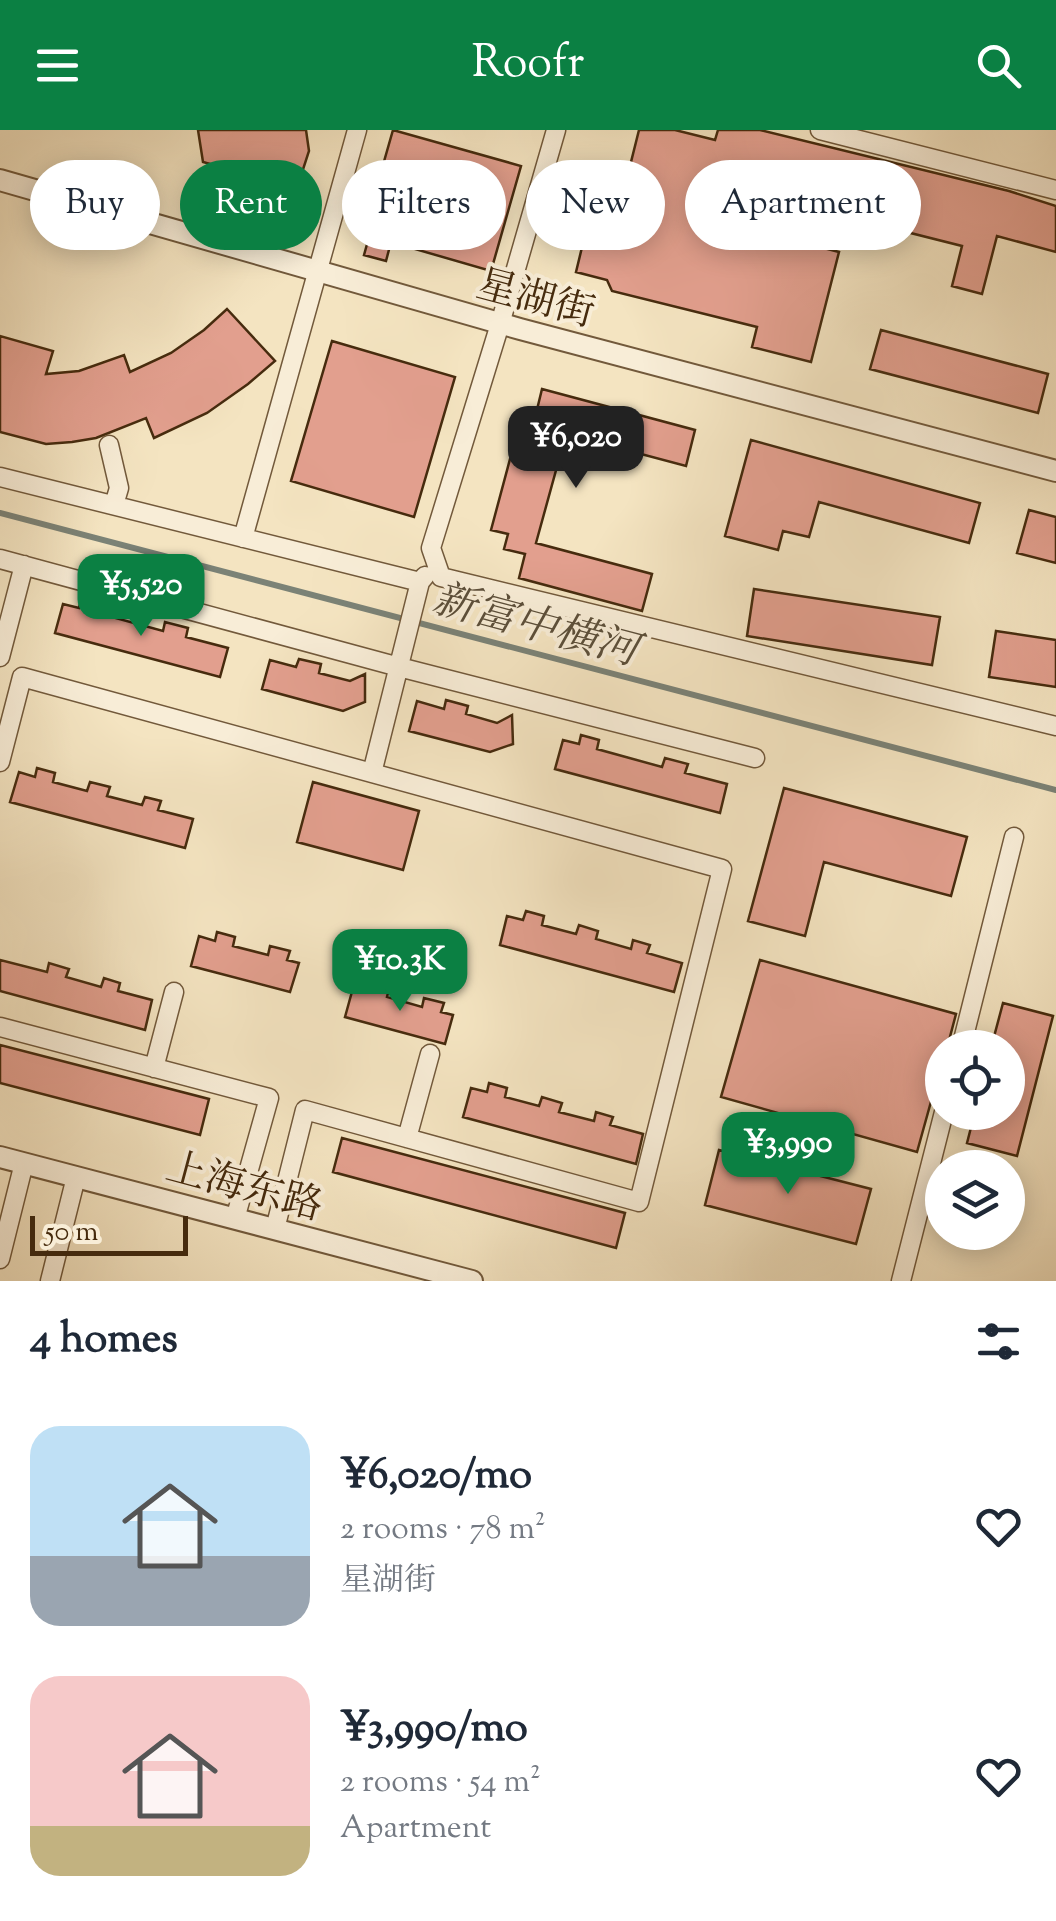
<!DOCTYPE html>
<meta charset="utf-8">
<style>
:root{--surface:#fff;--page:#f2f2f3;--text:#1f2937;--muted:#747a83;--accent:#0b8043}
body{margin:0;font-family:"Sorts Mill Goudy","Noto Serif SC",serif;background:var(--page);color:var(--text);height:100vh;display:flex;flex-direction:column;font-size:38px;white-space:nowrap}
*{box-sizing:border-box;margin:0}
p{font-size:32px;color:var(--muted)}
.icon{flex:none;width:55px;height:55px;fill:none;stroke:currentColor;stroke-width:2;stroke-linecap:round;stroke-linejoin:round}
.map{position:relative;height:1151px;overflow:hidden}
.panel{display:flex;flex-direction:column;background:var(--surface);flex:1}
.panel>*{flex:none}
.guide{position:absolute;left:30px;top:30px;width:998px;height:90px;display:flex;gap:20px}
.buttons{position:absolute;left:925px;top:900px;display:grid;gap:20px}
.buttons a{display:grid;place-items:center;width:100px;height:100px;border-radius:50%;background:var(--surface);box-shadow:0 5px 25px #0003;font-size:50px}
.scale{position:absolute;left:30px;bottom:25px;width:158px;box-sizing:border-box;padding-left:10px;border:5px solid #462b0e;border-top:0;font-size:28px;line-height:35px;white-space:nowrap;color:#462b0e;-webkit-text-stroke:8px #f8edd7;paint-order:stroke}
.price{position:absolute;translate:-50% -85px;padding:0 22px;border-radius:20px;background:var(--accent);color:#fff;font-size:32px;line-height:65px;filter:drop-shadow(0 2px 5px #0008)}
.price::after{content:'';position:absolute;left:50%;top:60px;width:30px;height:22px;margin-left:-15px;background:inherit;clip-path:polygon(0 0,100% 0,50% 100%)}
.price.on{background:#222;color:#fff}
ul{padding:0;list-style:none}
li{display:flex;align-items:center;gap:30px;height:250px;padding:0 30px}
li span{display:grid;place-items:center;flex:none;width:280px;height:200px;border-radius:30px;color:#555}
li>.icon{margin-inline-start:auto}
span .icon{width:120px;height:120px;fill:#fffc;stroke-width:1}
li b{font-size:42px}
h2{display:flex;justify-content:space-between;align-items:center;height:120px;padding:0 30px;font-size:42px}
.chip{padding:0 35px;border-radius:45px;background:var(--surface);box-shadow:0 5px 25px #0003;font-size:35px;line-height:90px}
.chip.on{background:var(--accent);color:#fff}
header{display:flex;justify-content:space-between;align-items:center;height:130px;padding:0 30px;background:var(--accent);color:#fff;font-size:45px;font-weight:600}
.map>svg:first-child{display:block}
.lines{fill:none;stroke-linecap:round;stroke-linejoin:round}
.stream{stroke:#7b8276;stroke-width:6}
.building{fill:#e29f8e;stroke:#462b0e;stroke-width:2.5}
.minor-casing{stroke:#72593b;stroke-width:21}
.tertiary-casing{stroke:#72593b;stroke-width:24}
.minor{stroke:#f8edd7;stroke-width:18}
.tertiary{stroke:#f8edd7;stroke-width:20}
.labels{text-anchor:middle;stroke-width:8;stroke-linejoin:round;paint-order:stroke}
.street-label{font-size:40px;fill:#462b0e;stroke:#f8edd7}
.water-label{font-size:42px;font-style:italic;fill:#5c4f3a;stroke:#f8edd7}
</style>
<header><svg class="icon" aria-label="menu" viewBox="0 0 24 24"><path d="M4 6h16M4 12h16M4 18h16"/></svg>Roofr<svg class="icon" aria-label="search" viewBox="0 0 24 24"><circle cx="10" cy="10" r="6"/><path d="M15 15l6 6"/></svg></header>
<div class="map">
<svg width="1056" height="1151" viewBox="0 0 1056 1151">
<rect width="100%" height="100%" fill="#f4e4c1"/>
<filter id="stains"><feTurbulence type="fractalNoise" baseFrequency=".002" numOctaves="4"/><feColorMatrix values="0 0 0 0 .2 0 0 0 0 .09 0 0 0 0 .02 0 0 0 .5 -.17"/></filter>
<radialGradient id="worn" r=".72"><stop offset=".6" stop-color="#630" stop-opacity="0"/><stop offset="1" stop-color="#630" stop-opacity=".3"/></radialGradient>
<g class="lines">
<path class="stream" d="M0,383l1056,277"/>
</g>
<path class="building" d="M198,0h108l3,21 -12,37 -94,-26z
M393,0l128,36 -30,105 -100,-29 -5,19 -22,-6 10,-36 -19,-6 9,-31 13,4z
M639,0h36l40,10 3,-10h42l249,61 47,15v46l-59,-16 -15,58 -30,-8 10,-40 -99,-25 7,-30 -48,-13 -17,65 34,9 -28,110 -59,-15 5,-20 -145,-36 -5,-11 -31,-8 8,-33 -30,-8 7,-29 -10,-2 5,-23 67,17z
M227,179l48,52 -27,23 -41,29 -53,25 -8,-20 -50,20 -24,4 -26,2 -46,-12v-96l53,15 -7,23 33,-3 45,-16 6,17 41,-19 33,-23z
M881,200l167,44 -10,39 -168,-44z
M332,211l123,36 -41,140 -123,-36z
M542,259l153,41 -9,36 -120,-32 -30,109 116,31 -10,37 -123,-33 6,-24 -21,-5 4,-15 -17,-4 30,-112 13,4z
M751,310l229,63 -11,40 -150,-41 -10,35 -26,-6 -5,19 -53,-14z
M1029,380l27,7v46l-39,-10z
M754,459l186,28 -8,48 -185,-29z
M81,469l19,5 -3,9 66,18 2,-9 23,6 -2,9 42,11 -8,29 -165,-44 8,-29 16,4z
M996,501l60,9v47l-67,-10z
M299,529l22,5 -2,9 31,8 15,-7v28l-22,9 -81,-22 8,-29 26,7z
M446,570l22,6 -2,8 31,9 15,-8 1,29 -23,8 -81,-21 8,-30 27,8z
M581,605l18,5 -2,9 65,18 3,-9 23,6 -3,9 42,11 -7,29 -165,-44 8,-29 16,4z
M37,638l18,5 -2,9 34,9 3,-9 20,5 -3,9 35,9 3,-8 16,4 -3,9 35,9 -8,29 -175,-46 9,-30 16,5z
M313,652l106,29 -16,59 -106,-28z
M784,658l183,49 -16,59 -127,-34 -19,74 -57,-15z
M526,781l18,5 -2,9 34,9 3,-9 19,6 -2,8 35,10 2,-9 17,5 -3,8 35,10 -8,29 -174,-47 7,-29 16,4z
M217,802l18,5 -2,9 35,9 2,-9 20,5 -3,9 12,3 -9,29 -99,-26 8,-30 16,5z
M0,830l47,12 2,-9 20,6 -3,8 35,10 3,-9 16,5 -2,8 34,9 -7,30 -145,-39z
M760,830l196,54 -9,34h-5v14l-25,90 -196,-55z
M371,854l18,5 -2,8 35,10 2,-9 20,5 -3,9 12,3 -8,29 -100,-27 8,-29 16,4z
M1003,873l50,13 -36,140 -50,-13 8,-31h33v-64h-17z
M0,915l209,54 -9,36 -200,-52z
M489,953l18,5 -2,9 34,9 3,-9 20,6 -3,9 35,9 2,-9 17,5 -3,8 33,9 -7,30 -173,-47 8,-29 16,4z
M342,1008l283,75 -9,35 -283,-76z
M719,1020l152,39 -15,55 -151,-39z"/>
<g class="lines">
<g class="minor-casing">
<path id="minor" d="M556,0l-56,194 -69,224 10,29 615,149
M820,0l236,60
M109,315l10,43 -5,17
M0,347l420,105
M243,408l114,-408
M0,429l399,108 356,91
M0,527l24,-92
M0,632l22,-85 700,192 -83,333 -334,-92 -30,119
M372,643l48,-191 5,-6
M0,897l269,71 -34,121
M961,918l53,-211
M154,938l20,-76
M407,1008l23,-84
M0,1129l24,-96
M50,1151l26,-104
M901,1151l43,-169"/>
</g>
<g class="tertiary-casing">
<path id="tertiary" d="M0,50l520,149 536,142
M0,1027l472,124"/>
</g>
<use href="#minor" class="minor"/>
<use href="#tertiary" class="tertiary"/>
</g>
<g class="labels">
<g class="street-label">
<text transform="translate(536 167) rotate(15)" y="14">星湖街</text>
<text transform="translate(245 1055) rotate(15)" y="14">上海东路</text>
</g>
<g class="water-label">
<text transform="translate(536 493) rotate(15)" y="15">新富中横河</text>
</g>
</g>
<rect width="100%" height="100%" filter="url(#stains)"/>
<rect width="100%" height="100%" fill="url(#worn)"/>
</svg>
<div class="buttons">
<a><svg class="icon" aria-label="locate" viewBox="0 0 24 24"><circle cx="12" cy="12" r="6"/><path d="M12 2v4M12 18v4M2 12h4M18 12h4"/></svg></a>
<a><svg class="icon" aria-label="layers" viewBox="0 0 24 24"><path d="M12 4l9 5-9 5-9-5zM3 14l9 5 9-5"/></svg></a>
</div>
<div class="scale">50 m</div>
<b class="price on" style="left:576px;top:361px">¥6,020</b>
<b class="price" style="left:141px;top:509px">¥5,520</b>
<b class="price" style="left:400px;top:884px">¥10.3K</b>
<b class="price" style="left:788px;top:1067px">¥3,990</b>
<div class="guide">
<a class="chip">Buy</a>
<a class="chip on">Rent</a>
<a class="chip">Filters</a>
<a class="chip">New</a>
<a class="chip">Apartment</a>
</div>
</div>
<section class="panel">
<h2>4 homes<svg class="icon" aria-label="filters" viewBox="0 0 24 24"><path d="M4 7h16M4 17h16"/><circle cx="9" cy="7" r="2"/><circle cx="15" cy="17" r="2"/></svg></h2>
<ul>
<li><span style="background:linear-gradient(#bfe0f5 65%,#9aa5b1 0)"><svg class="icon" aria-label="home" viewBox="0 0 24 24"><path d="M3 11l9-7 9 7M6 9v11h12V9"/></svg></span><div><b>¥6,020/mo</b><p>2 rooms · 78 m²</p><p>星湖街</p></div><svg class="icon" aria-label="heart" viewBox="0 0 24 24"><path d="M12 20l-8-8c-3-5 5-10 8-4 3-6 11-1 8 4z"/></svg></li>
<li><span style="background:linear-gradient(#f6c9c9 75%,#c2b280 0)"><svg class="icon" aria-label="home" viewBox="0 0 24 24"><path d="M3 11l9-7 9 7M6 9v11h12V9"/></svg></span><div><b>¥3,990/mo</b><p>2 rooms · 54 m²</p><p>Apartment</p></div><svg class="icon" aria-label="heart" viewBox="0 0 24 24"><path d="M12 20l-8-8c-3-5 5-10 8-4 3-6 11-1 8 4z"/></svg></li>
</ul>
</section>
